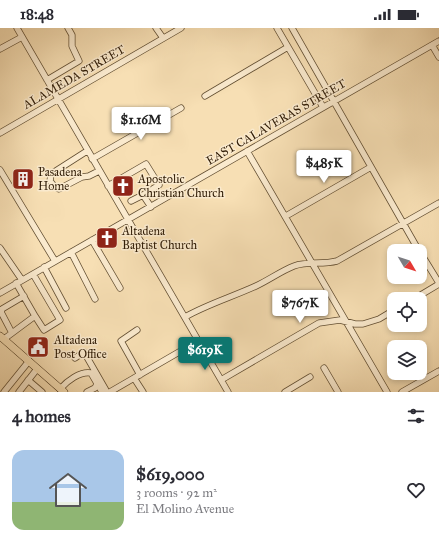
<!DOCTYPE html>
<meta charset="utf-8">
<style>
:root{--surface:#fff;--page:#f2f2f3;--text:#2b2b33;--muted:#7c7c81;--line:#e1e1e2;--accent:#0f766e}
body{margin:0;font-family:"IM FELL Great Primer",serif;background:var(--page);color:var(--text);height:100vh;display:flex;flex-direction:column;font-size:15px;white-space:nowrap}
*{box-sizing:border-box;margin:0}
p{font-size:13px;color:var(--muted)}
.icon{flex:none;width:22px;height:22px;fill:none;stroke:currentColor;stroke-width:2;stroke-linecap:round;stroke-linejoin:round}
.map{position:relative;height:364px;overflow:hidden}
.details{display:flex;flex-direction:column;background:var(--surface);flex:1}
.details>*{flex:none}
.needle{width:26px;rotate:129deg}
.controls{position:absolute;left:387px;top:216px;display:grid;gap:8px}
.controls a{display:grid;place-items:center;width:40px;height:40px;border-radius:8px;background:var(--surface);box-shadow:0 2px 6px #0003;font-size:20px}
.price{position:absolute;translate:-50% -34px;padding:0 9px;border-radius:4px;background:#fff;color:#222;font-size:13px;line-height:26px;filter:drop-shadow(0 1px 2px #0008)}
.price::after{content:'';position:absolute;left:50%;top:24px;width:12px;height:9px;margin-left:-6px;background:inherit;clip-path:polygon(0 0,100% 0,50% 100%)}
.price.current{background:var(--accent);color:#fff}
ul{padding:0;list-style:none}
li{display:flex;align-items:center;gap:12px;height:100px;padding:0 12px}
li+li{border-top:1px solid var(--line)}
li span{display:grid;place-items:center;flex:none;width:112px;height:80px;border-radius:12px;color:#555}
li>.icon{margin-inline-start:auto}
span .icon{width:48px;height:48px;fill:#fffc;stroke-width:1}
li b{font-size:17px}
h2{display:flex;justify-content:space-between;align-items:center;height:48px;padding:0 12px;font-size:17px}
.status{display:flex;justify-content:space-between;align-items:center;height:28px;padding:0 20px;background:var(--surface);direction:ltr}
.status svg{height:11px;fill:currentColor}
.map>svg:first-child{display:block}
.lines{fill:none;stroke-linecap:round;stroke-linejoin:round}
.minor-casing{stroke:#624e32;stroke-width:7}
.major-casing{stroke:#311d07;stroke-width:8}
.minor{stroke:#faeace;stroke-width:5.5}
.major{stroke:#f7dfb4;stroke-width:7}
.labels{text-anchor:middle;stroke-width:3;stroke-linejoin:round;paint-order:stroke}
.street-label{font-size:12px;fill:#311d07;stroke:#faeace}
.poi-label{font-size:12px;fill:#311d07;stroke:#faeace;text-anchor:start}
</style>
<div class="status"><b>18:48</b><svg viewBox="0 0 49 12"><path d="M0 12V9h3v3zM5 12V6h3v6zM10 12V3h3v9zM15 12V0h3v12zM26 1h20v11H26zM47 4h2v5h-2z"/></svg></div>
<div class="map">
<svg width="439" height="364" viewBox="0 0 439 364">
<rect width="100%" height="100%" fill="#f7dfb4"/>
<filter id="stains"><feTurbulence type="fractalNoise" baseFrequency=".005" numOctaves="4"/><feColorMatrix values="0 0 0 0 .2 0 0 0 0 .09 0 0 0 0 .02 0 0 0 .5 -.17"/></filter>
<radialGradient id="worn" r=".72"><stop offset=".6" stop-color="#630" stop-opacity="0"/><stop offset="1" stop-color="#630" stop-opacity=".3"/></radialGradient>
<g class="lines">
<g class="minor-casing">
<path id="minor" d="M17,0l211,364
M156,0l7,10
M277,0l46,79
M292,0l127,223
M432,17l7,12
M0,21l22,-12
M47,52l32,-19 -7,-15v-11l-4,-7
M205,68l83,-49
M0,105l181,-105
M87,123l-36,23 -1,7 4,5 5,3 23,-12 7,-1 10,-5
M247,123l140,241
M92,131l89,-51
M0,142l55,91
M108,158l38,-22 13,21 -16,10 8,12
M131,173l12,-6
M286,188l85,-49
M92,212l28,48
M0,220l22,32
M71,224l24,47
M420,224l19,31
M44,239l22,41
M33,246l27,46 -16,10 -9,-14
M0,265l439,-252
M414,271l25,-15
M185,289c23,-13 47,-20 71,-31 13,-6 25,-15 38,-20 14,-5 28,-1 43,-5l102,-58
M137,302l-16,11 19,34
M12,305l-11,-21 1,-3 22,-13
M4,311l31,-23 -19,-33
M75,330l9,-6 23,40
M324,340l14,24
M134,350l9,14
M28,352l14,12
M221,352l98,-57 21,-3 15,4h8l16,-5 15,-9
M60,361c7,-8 20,-18 31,-16l11,19
M4,364l25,-31
M19,364l18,-23
M87,364l8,-4 2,-4
M110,364l88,-51
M285,364l25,-15
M402,364l37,-21"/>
</g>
<g class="major-casing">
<path id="major" d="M0,308l64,56"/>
</g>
<use href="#minor" class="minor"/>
<use href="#major" class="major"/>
</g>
<defs>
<g id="building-square" transform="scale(1.15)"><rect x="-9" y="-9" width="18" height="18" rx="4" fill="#8f2418" stroke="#faeace"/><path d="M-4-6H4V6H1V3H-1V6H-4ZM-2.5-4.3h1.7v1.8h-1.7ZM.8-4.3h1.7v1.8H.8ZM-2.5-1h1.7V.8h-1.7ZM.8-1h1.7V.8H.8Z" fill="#fff"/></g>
<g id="church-square" transform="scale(1.15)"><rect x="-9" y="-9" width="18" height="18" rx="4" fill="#8f2418" stroke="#faeace"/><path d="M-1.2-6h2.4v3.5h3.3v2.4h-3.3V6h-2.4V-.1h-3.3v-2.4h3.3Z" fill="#fff"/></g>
<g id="civic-square" transform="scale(1.15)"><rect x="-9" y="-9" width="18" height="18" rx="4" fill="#8f2418" stroke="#faeace"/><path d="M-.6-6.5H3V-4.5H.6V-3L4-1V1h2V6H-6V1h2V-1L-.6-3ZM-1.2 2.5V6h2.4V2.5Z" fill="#fff"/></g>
</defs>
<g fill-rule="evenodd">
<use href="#building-square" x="23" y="151"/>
<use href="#church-square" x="123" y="158"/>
<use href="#church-square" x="107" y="210"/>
<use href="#civic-square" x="38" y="319"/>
</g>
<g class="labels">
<g class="street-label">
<text transform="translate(74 49) rotate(-30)" y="4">ALAMEDA STREET</text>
<text transform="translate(276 94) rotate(-30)" y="4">EAST CALAVERAS STREET</text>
</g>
<g class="poi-label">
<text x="38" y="148">Pasadena<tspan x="38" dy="14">Home</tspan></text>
<text x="138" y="155">Apostolic<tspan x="138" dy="14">Christian Church</tspan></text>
<text x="122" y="207">Altadena<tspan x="122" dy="14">Baptist Church</tspan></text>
<text x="54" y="316">Altadena<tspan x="54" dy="14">Post Office</tspan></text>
</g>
</g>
<rect width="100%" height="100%" filter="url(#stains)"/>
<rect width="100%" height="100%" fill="url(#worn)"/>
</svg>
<div class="controls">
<a><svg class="needle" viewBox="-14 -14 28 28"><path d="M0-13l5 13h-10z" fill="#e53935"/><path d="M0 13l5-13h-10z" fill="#7c7c81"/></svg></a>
<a><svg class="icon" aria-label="locate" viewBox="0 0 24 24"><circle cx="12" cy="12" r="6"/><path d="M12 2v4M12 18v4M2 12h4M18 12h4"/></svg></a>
<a><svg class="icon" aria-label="layers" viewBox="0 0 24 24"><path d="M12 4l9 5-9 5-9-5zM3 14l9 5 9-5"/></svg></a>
</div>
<b class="price" style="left:141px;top:113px">$1.16M</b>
<b class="price" style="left:324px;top:156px">$485K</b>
<b class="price" style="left:300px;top:296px">$767K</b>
<b class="price current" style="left:205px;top:343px">$619K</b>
</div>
<section class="details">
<h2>4 homes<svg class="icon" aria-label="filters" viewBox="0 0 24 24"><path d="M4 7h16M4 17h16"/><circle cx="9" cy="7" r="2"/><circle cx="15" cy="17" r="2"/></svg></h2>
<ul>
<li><span style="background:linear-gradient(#a9c7e8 65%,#8fb573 0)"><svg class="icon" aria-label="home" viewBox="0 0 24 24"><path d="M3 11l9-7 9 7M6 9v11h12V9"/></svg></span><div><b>$619,000</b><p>3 rooms · 92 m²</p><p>El Molino Avenue</p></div><svg class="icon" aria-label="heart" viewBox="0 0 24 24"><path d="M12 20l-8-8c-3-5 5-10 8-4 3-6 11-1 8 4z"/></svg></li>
</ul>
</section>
